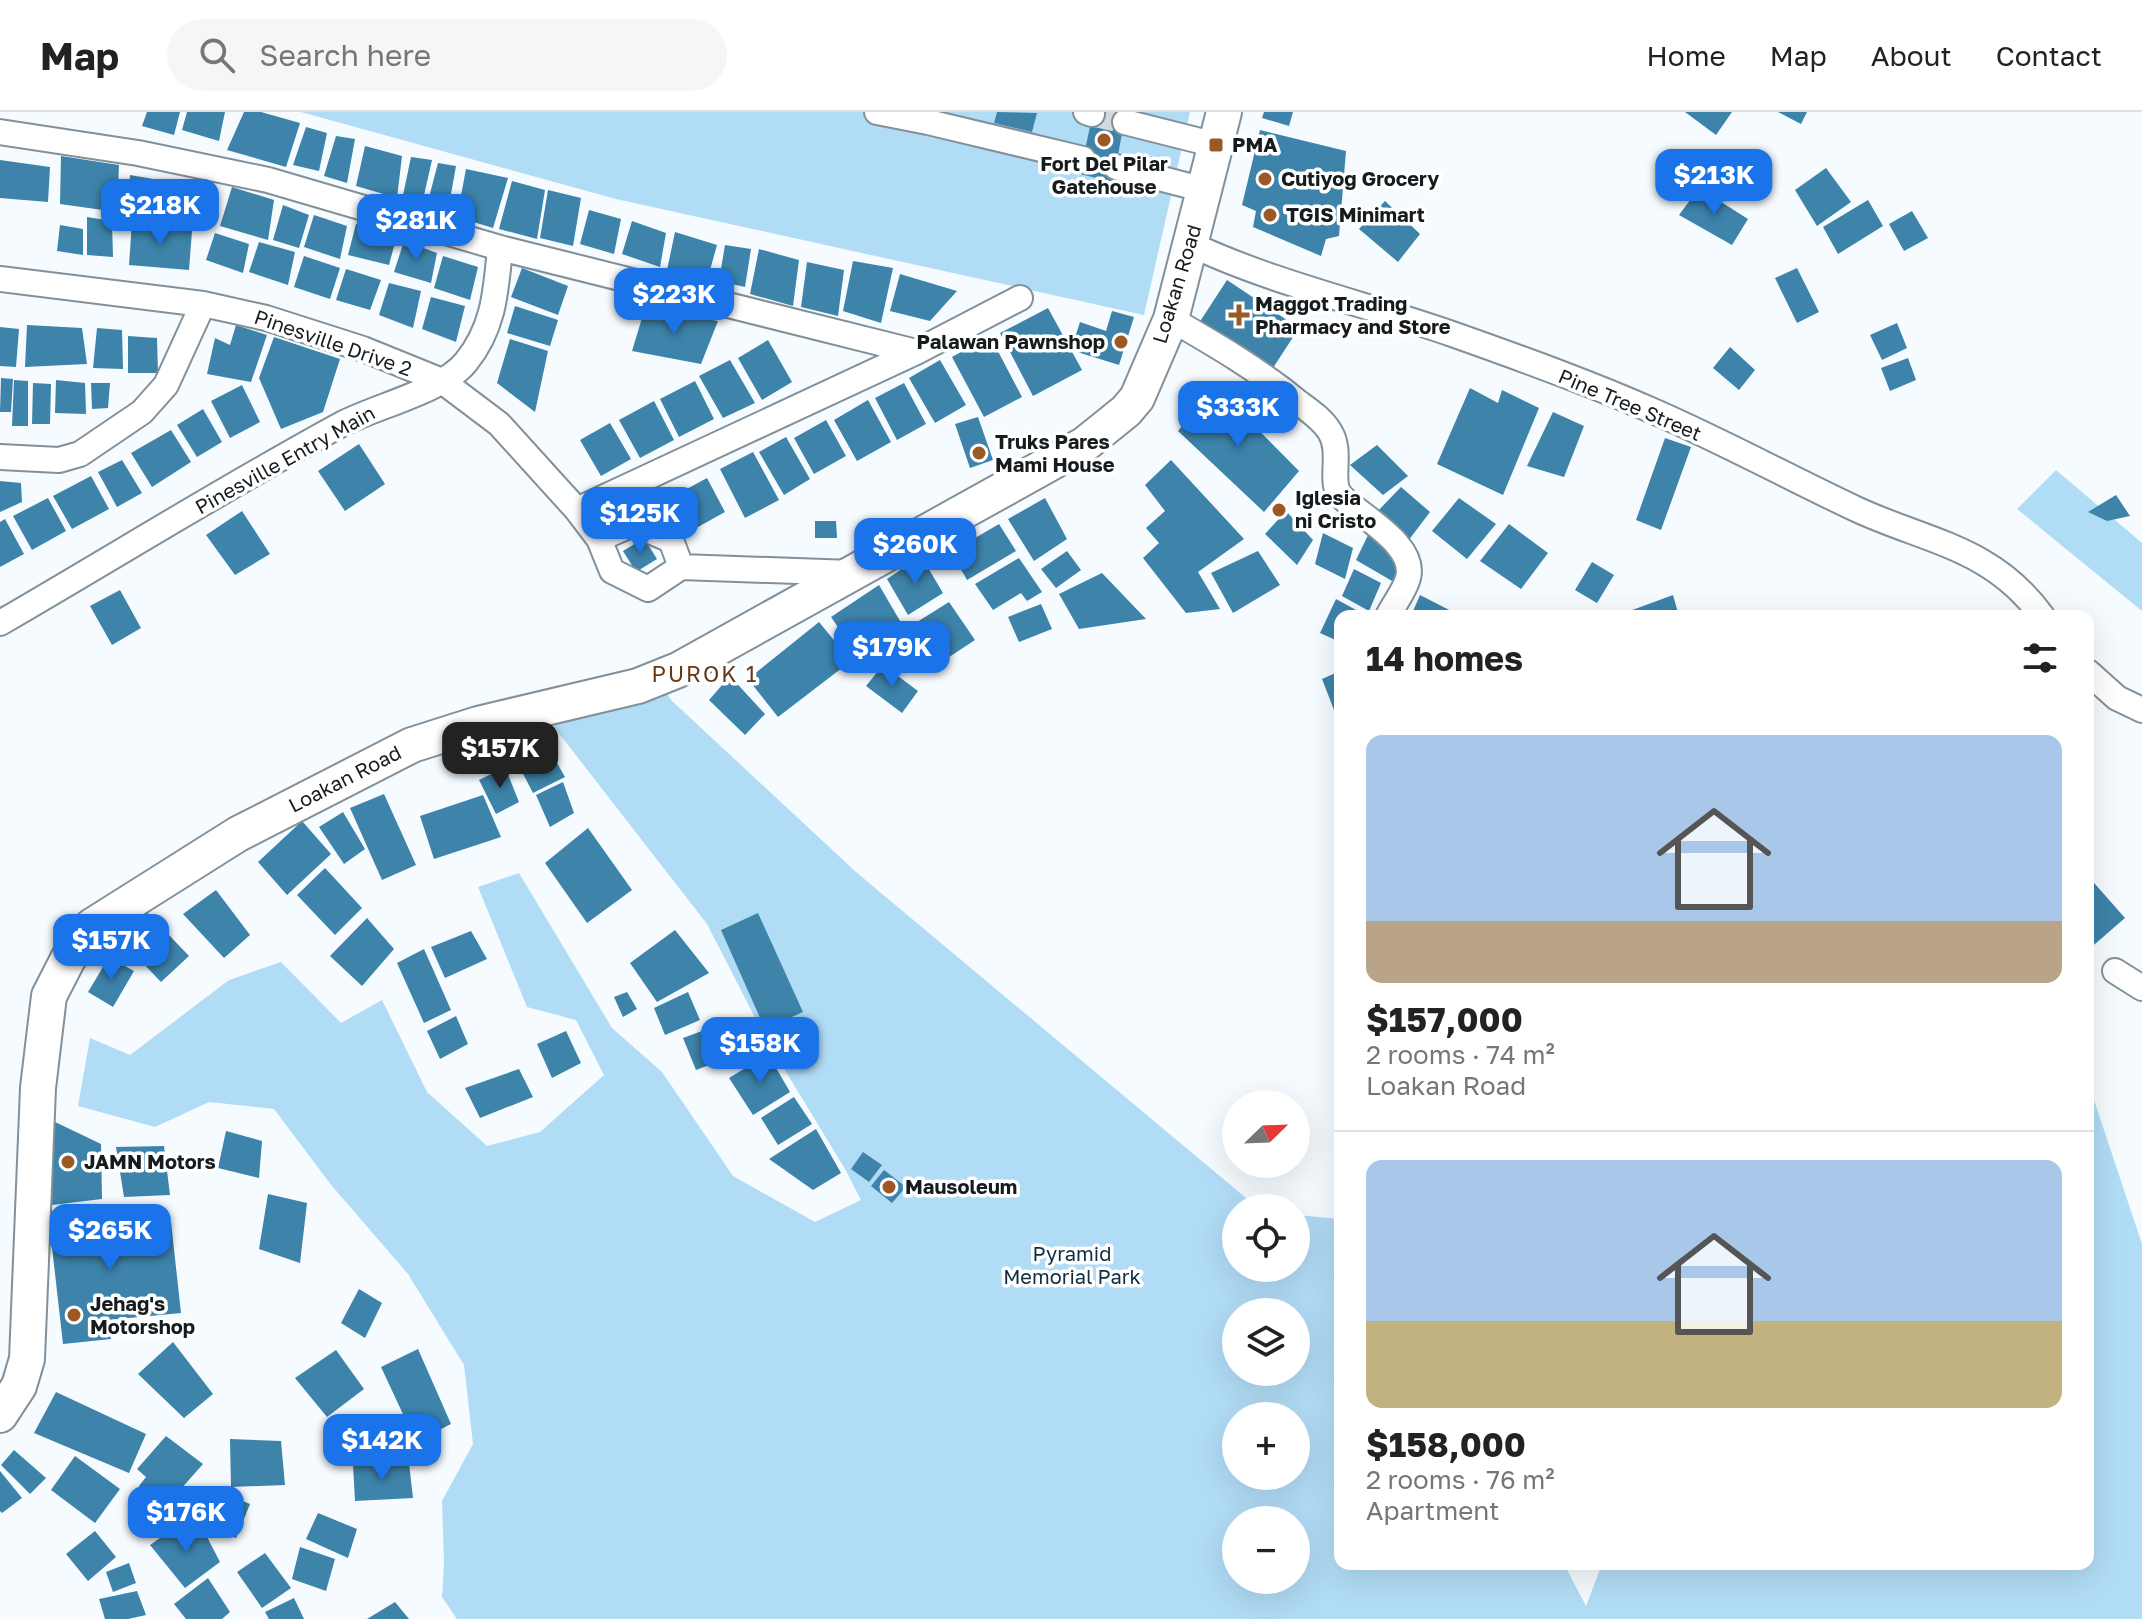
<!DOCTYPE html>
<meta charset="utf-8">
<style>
:root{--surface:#fff;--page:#f6f6f6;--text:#222;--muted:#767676;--line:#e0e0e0;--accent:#1a73e8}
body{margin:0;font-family:"Golos Text",sans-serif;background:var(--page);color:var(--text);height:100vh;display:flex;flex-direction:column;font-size:30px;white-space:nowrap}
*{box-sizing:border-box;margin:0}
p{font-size:26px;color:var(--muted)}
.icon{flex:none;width:44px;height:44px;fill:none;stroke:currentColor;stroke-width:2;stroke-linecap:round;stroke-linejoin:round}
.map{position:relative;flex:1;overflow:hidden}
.details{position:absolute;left:1334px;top:498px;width:760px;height:960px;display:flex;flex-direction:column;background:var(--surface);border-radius:16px;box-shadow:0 8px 32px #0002}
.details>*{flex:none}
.needle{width:52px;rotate:67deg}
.buttons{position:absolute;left:1222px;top:978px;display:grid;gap:16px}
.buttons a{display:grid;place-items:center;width:88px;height:88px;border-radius:50%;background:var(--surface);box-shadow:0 8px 32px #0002;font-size:40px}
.price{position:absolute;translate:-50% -68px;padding:0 18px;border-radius:16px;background:var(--accent);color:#fff;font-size:26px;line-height:52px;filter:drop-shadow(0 2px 4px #0008)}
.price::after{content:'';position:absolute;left:50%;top:48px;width:24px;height:18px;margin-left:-12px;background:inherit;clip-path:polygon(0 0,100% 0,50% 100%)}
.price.active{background:#222;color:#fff}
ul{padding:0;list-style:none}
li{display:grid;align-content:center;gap:16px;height:424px;padding:0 32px}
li+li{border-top:2px solid var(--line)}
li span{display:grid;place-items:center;height:248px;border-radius:16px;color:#555}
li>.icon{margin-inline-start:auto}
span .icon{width:144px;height:144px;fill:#fffc;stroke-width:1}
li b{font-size:34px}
h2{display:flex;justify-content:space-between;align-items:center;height:96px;padding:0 32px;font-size:34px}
header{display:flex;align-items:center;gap:48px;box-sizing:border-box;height:112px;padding:0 40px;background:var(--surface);border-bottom:2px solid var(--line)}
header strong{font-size:38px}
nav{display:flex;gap:44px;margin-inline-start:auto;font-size:28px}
.search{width:560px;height:72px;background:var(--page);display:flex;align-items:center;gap:20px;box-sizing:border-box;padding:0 28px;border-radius:44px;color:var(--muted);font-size:30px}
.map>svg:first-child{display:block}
.green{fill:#b1dcf6;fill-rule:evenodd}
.building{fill:#3d83aa}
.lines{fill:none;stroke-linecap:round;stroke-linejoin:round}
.minor-tunnel{stroke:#d4d9dd;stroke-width:24;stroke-dasharray:24 12;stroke-linecap:butt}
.minor-casing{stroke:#829099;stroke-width:28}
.secondary-casing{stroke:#829099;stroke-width:38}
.minor{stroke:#fff;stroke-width:24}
.secondary{stroke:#fff;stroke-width:34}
.poi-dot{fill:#9b5926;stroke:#fff;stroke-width:3}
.labels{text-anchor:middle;stroke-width:7;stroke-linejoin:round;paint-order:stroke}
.poi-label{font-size:20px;font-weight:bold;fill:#161b1e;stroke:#fff;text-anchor:start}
.street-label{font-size:20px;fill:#161b1e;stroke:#fff}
.park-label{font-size:20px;fill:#0f2f40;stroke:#fff}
.neighbourhood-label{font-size:22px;letter-spacing:2px;fill:#653815;stroke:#fff}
</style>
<header>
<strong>Map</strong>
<div class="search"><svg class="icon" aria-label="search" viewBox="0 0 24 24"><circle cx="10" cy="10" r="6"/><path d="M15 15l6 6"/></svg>Search here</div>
<nav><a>Home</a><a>Map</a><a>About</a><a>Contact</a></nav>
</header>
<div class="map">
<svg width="2142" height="1507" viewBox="0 0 2142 1507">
<rect width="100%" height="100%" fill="#f5fbff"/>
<path class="green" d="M301,0h889l-46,203 -528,-116z
M2056,358l86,73v68l-125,-102z
M665,575l5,12 186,173 402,336h-22v60h60v-53l44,4v345h224l22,42 16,-42h486v-482l54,162v375h-1685l-15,-22 2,-33 -2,-63 31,-57 -9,-79 -56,-91 -76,-88 -58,-77 -65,-7 -54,25 -77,-21 12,-68 40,17 99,-75 52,-18 60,61 41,-23 45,92 60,54 53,-14 64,-57 -28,-55 -49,-13 -49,-120 41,-14 93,155 50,44 71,104 82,46 46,-22 -16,-31 -79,-130 -59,-115 -153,-197 -3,-9zM1236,1200h60v60h-60zM1236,1304h60v60h-60zM1236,1408h60v60h-60z"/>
<path class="building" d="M147,0h33l-6,23 -32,-9z
M187,0h38l-6,29 -37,-11z
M244,0h17l39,11 -14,44 -59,-17z
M997,0l40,1 -5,19 -38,-9z
M1093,0h33l-13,70 -33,-8z
M1264,0h29l-4,14 -27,-8z
M1685,0h47l-16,23z
M1778,0h29l-6,12z
M306,15l21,6 -8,38 -26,-6z
M1260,18l86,21 -7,85 -13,3 -5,17 -68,-29 3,-16 -14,-6z
M336,24l19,3 -8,44 -23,-7z
M365,34l37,10 -5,42 -41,-12z
M61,44l58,9 -2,47 -57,-8z
M411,45l21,3 -10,44 -20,-4z
M0,48l50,7 -2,35 -48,-4z
M438,51l18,3 -8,45 -21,-6z
M1826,56l25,34 -34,24 -22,-36z
M466,57l42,9 -15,50 -36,-11z
M130,63l35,6 2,37 -40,-5z
M512,69l33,9 -8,49 -38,-10z
M173,70l28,2 2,36 -28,-3z
M232,75l42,13 -6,40 -48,-14z
M1699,76l49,31 -16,26 -53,-30z
M548,78l33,8 -8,48 -33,-8z
M1868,88l15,26 -45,28 -15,-27z
M1385,89l35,33 -22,28 -39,-33z
M283,93l26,10 -10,33 -26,-8z
M589,98l32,9 -7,35 -34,-10z
M1912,99l16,27 -24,13 -15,-27z
M314,103l33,11 -7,33 -36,-12z
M87,105l25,4 1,36 -26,-2z
M632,109l34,12 -6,34 -38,-13z
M132,110l60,9 -3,39 -60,-5z
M356,112l41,11 -8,30 -41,-10z
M60,113l23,4v26l-26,-4z
M675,120l42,13 -12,43 -39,-13z
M215,121l34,11 -6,29 -37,-13z
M404,129l33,12 -6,30 -37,-11z
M259,130l36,10 -7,33 -39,-13z
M725,133l26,4 -6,38 -26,-6z
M759,137l40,11 -6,46 -43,-12z
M304,144l36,12 -10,31 -36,-12z
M443,144l35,11 -8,33 -36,-12z
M853,149l40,7 -12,55 -38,-12z
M807,150l37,8 -6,46 -37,-9z
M522,156l46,18 -10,29 -47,-18z
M1797,156l22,44 -22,11 -22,-45z
M346,157l35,11 -11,30 -34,-10z
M900,162l57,17 -27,30 -40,-10z
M1227,168l72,48 -28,43 -72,-48z
M389,171l32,8 -8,37 -34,-13z
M431,185l34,9 -9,36 -34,-13z
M515,194l43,14 -8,26 -43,-13z
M645,196l73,13 -17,43 -69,-13z
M1048,196l34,62 -49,26 -33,-63z
M1112,199l22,6 -15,48 -48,-15 9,-28 26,9z
M1897,211l10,25 -25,12 -12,-25z
M27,213l55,3 5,36 -62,3z
M236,213l31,10 -16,47 -44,-8 8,-36 15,7z
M0,215l19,2 -3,38 -16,-1z
M97,216l25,2 1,39 -30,-1z
M128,224l29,2 1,35h-30z
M990,224l32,61 -38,20 -32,-60z
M274,225l66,22 -17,53 -42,17 -22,-51z
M510,227l38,12 -13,61 -38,-29z
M768,228l24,42 -30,18 -24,-42z
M1730,235l25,23 -16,20 -26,-22z
M1908,246l8,22 -26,11 -9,-23z
M730,248l25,43 -32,15 -24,-42z
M940,248l26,45 -31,18 -26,-45z
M1,266l12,1 -2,33h-11z
M14,268l14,1v45h-16z
M56,268l29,3 1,31 -31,-1z
M695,269l19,38 -35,18 -19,-38z
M33,271l18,1 -1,40h-18z
M91,271h19l-2,25 -16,1z
M904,271l22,41 -29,16 -22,-42z
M242,273l18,37 -30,16 -19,-37z
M1214,273l85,86 -35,41 -86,-81z
M1470,276l28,15 4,-13 37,18 -36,87 -66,-31z
M868,288l23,42 -34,19 -23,-41z
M654,289l20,39 -34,18 -21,-38z
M203,297l19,33 -25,15 -20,-32z
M1553,300l31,14 -20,51 -37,-11z
M978,305l15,43 -23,8 -15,-44z
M826,308l20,36 -32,18 -20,-36z
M610,311l21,36 -30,17 -21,-36z
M171,318l20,32 -39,25 -21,-34z
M786,325l24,42 -26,16 -25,-43z
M1665,326l26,9 -30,83 -25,-10z
M359,332l26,40 -40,27 -27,-40z
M1377,333l31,31 -25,19 -33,-30z
M753,340l26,48 -34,18 -25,-49z
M122,348l20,33 -25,14 -19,-35z
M1171,348l73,79 -46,33 22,37 -34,4 -43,-55 16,-15 -13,-15 19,-17 -20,-26z
M91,364l18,33 -37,20 -19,-33z
M707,366l18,34 -27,15 -48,-18z
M0,369l21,2 1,19 -22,10z
M1401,375l29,25 -22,29 -33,-27z
M2116,383l14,21 -23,5 -19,-9z
M48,386l18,33 -34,19 -19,-34z
M1045,386l22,41 -33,22 -26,-42z
M1459,386l37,26 -29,35 -35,-28z
M242,399l28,43 -35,21 -29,-40z
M1286,399l27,29 -16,25 -32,-31z
M5,407l19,35 -24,13v-45z
M815,409h21l1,17h-22z
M999,412l17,27 -49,29 -16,-28z
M1509,412l39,29 -27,36 -41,-28z
M1371,417l33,41 -5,15 -43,-25z
M1323,421l30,15 -8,31 -30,-15z
M644,426l13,21 -21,13 -13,-21z
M1067,439l14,19 -25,18 -15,-19z
M1258,439l22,34 -47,28 -22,-40z
M921,444l22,37 -35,22 -21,-36z
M1019,446l23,34 -15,9 -6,-8 -28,17 -18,-26z
M1592,450l22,13 -17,28 -22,-13z
M1354,457l27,14 -12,28 -27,-15z
M1102,461l44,46 -67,10 -20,-35z
M879,473l24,41 -46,29 -26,-38z
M120,478l21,38 -29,17 -22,-39z
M1420,483l41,21h-50z
M1673,483l6,21h-63z
M1336,487l31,17h-27v26l-20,-9z
M949,490l26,38 -41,27 -25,-40z
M1041,492l11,25 -33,13 -11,-25z
M819,510l32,39 -73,56 -30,-38z
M883,553l35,26 -16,22 -36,-27z
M1340,559v37l-6,2 -12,-31z
M730,564l35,38 -20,21 -36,-35z
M548,635l17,30 -32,16 -15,-29z
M505,655l14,35 -23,12 -17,-34z
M563,670l11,31 -24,14 -14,-32z
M384,682l32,71 -34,15 -32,-72z
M483,683l18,42 -67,22 -14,-43z
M343,700l22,37 -21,15 -25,-37z
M302,709l29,33 -44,41 -29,-33z
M588,716l44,62 -45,33 -42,-60z
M325,756l37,40 -27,27 -38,-40z
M2088,764l37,42 -37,32z
M216,778l34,45 -26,23 -41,-44z
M147,800l42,44 -28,26 -42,-44z
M758,801l45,99 -38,17 -44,-99z
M367,806l27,31 -32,37 -32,-30z
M675,818l34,43 -52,29 -27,-39z
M471,819l16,28 -42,19 -14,-31z
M424,837l27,61 -27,13 -27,-60z
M109,845l25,14 -21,36 -25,-15z
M627,880l10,17 -14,8 -9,-20z
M688,880l12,28 -35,15 -11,-27z
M456,904l12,28 -28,15 -13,-28z
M737,906l10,33 -51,19 -13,-32z
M566,919l15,32 -29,15 -15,-34z
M768,942l22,38 -37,23 -24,-37z
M519,957l14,28 -53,21 -15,-30z
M794,985l18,27 -34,21 -17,-27z
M53,1009l48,23 1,55 -50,6z
M816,1017l25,44 -28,17 -44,-31z
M226,1019l36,10 -3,37 -41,-10z
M164,1034l6,49 -46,2 -8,-50z
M863,1040l19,13 -13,17 -18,-13z
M884,1058l22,17 -14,16 -21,-17z
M268,1082l39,9 -7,60 -41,-14z
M107,1093l3,24 61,-7 10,91 -73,7 3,19 -48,5 -15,-132z
M359,1177l23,14 -17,35 -24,-15z
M173,1230l40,52 -29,24 -46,-44z
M418,1237l33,75 -35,18 -35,-75z
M336,1238l28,39 -37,28 -32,-39z
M56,1280l90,42 -17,39 -95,-40z
M166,1324l37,28 -39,44 -25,-22 7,-9 -9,-8z
M230,1327l51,2 4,44 -54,2z
M14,1338l32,28 -16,16 -29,-29z
M75,1344l45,33 -25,34 -44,-33z
M409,1351l4,35 -58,3 -2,-36z
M0,1359l22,27 -20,15 -2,-2z
M223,1381l27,11 -14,34 -26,-10z
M318,1401l39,16 -9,29 -42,-19z
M177,1414l28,7 15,29 -35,26 -35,-43z
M95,1419l21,26 -28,24 -22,-27z
M300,1435l35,12 -9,32 -34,-12z
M265,1441l26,35 -29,20 -25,-36z
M129,1451l7,20 -23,9 -7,-20z
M208,1466l22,34 -8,7h-36l-12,-15z
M137,1479l9,24 -18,4h-23l-6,-20z
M294,1486l10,21h-35l-4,-7z
M395,1490l14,17h-42z"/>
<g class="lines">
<path class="minor-tunnel" d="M1092,2l33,8"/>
<g class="minor-casing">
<path id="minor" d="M877,0l51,10 155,37
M1086,0l6,2
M1125,10l91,23
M0,20l138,21 130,27 232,68 416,104
M1116,55l89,23
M1190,132c85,40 177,60 265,91 65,23 135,48 198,76 69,30 135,66 203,98 71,33 136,38 186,107
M0,167l203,25 63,14 97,31 79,32 57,43 78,86 22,29 13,32 36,18 33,-22 171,6
M1171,207c45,26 88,51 128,84 11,8 24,17 31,29 13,21 -2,51 11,64 18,20 76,48 67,82 -3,12 -14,26 -20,38
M0,345l59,3 21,-6 62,-42 24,-27 37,-81
M577,398l339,-158 104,-54
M599,427l34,-15 38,16 10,27
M0,511c114,-66 226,-136 342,-199 34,-18 101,-33 124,-62 28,-34 30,-71 34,-114
M2088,560l29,26 25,12
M2115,859l27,17"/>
</g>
<g class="secondary-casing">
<path id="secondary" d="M0,1303l19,-29 8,-27 11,-271 11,-92 19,-37 24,-33 146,-92 174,-89 66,-21 160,-38 40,-16 407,-226 41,-33 11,-13 34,-79 53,-207"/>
</g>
<use href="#minor" class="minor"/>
<use href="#secondary" class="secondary"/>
</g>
<g class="poi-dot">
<circle cx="1104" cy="28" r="8"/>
<rect x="1208" y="25" width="16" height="16" rx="4"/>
<circle cx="1265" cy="67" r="8"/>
<circle cx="1270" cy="103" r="8"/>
<path d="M1235 191h8v8h8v8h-8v8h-8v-8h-8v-8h8z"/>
<circle cx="1121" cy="230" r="8"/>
<circle cx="979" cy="341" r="8"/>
<circle cx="1279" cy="398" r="8"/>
<circle cx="68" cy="1050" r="8"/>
<circle cx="889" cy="1075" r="8"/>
<circle cx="74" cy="1203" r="8"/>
</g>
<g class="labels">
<g class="poi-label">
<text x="1232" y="40">PMA</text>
<text x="1104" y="59" text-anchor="middle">Fort Del Pilar<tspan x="1104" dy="23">Gatehouse</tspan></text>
<text x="1281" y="74">Cutiyog Grocery</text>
<text x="1286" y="110">TGIS Minimart</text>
<text x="1255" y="199">Maggot Trading<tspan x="1255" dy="23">Pharmacy and Store</tspan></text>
<text x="1105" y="237" text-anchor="end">Palawan Pawnshop</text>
<text x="995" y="337">Truks Pares<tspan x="995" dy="23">Mami House</tspan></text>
<text x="1295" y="393">Iglesia<tspan x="1295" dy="23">ni Cristo</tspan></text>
<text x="84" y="1057">JAMN Motors</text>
<text x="905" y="1082">Mausoleum</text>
<text x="90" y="1199">Jehag's<tspan x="90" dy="23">Motorshop</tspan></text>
</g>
<g class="street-label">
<text transform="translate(1177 172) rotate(-73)" y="7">Loakan Road</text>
<text transform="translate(333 231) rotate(19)" y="7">Pinesville Drive 2</text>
<text transform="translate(1630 293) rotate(23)" y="7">Pine Tree Street</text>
<text transform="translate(285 348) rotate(-29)" y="7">Pinesville Entry Main</text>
<text transform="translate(345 667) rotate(-27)" y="7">Loakan Road</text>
</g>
<g class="park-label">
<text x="1072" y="1149">Pyramid<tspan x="1072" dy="23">Memorial Park</tspan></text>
</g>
<g class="neighbourhood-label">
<text x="705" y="570">PUROK 1</text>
</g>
</g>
</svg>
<div class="buttons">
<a><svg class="needle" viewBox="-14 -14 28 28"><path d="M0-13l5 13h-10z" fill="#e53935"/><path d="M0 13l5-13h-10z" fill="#767676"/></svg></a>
<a><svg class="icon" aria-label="locate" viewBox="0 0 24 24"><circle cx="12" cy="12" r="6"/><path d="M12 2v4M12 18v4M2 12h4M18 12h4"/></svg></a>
<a><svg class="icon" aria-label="layers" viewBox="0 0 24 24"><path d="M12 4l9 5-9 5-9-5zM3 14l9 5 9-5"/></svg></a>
<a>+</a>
<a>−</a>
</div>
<b class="price" style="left:1714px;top:105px">$213K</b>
<b class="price" style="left:160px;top:135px">$218K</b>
<b class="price" style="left:416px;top:150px">$281K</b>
<b class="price" style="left:674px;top:224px">$223K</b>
<b class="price" style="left:1238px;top:337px">$333K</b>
<b class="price" style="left:640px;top:443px">$125K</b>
<b class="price" style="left:915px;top:474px">$260K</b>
<b class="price" style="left:892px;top:577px">$179K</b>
<b class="price active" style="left:500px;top:678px">$157K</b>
<b class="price" style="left:111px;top:870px">$157K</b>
<b class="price" style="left:760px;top:973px">$158K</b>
<b class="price" style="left:110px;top:1160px">$265K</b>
<b class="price" style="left:382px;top:1370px">$142K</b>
<b class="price" style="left:186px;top:1442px">$176K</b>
<section class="details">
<h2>14 homes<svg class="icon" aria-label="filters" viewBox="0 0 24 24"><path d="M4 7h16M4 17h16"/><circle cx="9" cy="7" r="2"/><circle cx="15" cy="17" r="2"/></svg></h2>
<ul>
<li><span style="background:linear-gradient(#a9c7e8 75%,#b9a48a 0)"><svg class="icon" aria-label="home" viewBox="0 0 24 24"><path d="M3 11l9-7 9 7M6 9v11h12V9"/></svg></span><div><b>$157,000</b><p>2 rooms · 74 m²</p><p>Loakan Road</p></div></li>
<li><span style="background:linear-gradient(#a9c7e8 65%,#c2b280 0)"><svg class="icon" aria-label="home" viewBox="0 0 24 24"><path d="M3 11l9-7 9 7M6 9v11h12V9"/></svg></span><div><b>$158,000</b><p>2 rooms · 76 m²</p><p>Apartment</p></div></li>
</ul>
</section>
</div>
